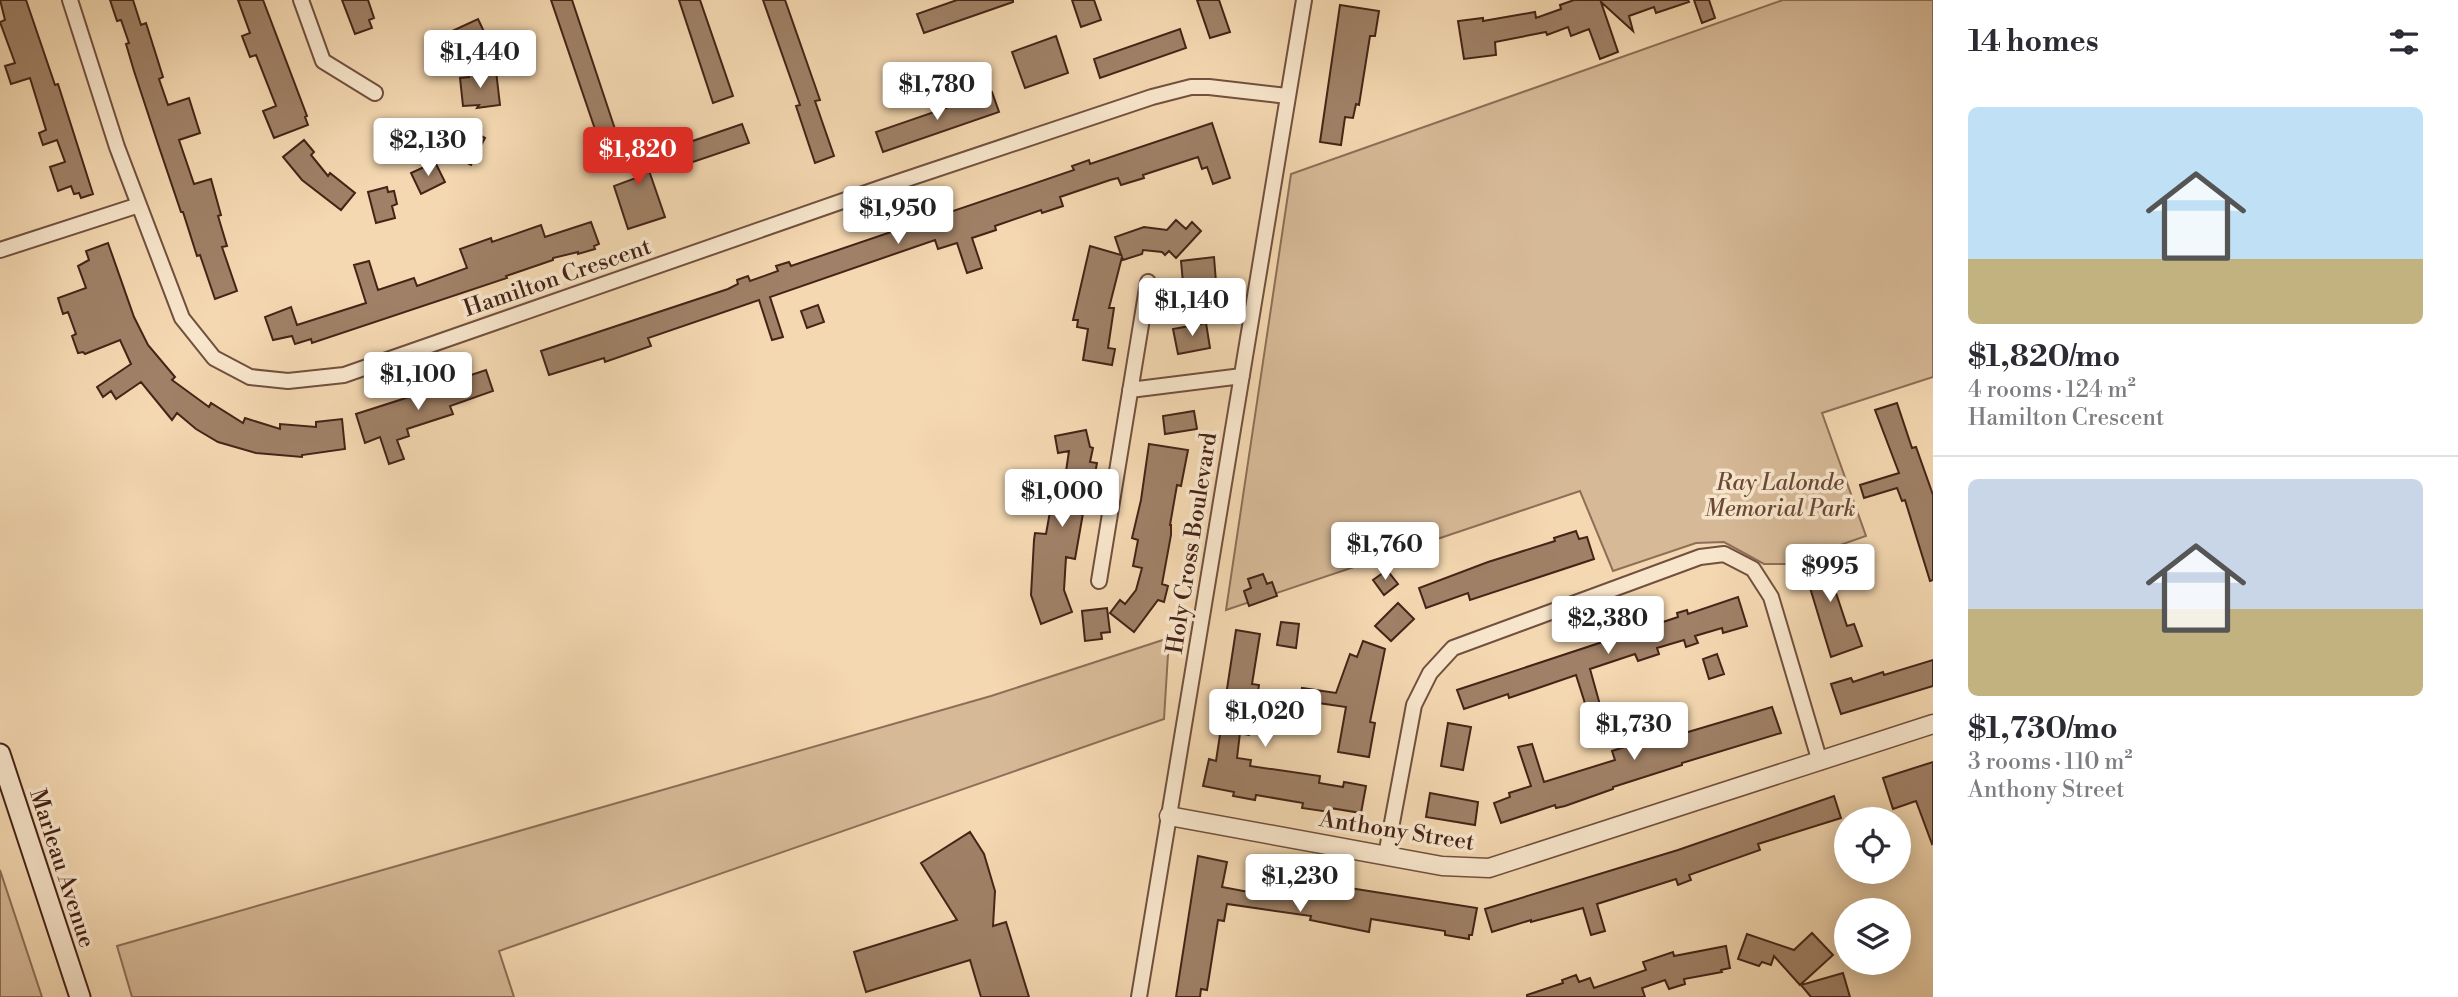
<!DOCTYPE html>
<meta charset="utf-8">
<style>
:root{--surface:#fff;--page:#f2f2f3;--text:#2b2b33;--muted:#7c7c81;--line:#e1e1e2;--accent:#d93025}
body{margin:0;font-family:"Libre Bodoni",serif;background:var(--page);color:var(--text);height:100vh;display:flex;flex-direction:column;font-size:26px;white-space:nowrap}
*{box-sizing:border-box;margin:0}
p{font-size:23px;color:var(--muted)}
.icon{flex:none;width:38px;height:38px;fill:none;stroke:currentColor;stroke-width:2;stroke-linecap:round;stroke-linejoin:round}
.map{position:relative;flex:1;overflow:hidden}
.details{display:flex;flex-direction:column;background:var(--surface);width:525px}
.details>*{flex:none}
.controls{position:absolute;left:1834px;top:807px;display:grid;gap:14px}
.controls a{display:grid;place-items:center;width:77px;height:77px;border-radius:50%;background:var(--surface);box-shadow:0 4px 18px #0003;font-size:35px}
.price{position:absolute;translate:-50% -60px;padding:0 16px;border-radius:7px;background:#fff;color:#222;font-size:23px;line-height:46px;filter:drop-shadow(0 2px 4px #0008)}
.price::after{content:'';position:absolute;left:50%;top:42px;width:21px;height:16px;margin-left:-10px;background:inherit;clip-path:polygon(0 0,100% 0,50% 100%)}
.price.active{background:var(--accent);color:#fff}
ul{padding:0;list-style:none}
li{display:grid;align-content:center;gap:14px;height:371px;padding:0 35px}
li+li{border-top:2px solid var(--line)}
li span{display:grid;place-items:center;height:217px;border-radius:10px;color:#555}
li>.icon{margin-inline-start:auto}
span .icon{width:126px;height:126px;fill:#fffc;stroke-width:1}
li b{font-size:30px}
h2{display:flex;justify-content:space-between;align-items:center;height:84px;padding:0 35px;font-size:30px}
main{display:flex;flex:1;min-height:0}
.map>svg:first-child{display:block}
.green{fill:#d6b997;stroke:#8e6e57;stroke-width:2}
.building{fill:#a08167;stroke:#452317;stroke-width:2}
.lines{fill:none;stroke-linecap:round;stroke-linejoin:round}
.minor-casing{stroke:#71503e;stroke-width:18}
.tertiary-casing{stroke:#71503e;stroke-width:21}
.secondary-casing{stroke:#452317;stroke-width:23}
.minor{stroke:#f8e6cc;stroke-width:14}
.tertiary{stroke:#f8e6cc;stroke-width:18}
.secondary{stroke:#f8e6cc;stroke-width:19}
.labels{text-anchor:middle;stroke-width:7;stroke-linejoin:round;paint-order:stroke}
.street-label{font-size:23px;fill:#452317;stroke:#f8e6cc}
.park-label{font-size:23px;font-style:italic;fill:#694837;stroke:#f8e6cc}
</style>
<main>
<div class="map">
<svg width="1933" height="997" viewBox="0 0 1933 997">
<rect width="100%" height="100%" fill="#f4d8b1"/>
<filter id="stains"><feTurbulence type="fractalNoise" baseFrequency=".00286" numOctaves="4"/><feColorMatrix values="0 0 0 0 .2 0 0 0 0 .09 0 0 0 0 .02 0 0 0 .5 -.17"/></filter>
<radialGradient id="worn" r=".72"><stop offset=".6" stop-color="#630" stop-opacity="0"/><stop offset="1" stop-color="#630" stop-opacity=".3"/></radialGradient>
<path class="green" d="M1783,0h150v377l-111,36 44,123 -80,28h-22l-40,-22 -28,1 -83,28 -33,-80 -354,119 65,-436z
M1169,638l-5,81 -665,232 15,46h-382l-15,-51 874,-250z
M0,870l42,127h-42z"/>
<path class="building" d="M0,0h26l29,85 3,-1 35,110 -12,4 -2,-5 -5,1 -3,-8 -13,5 -8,-24 15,-5 -8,-22 -14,5 -4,-12 7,-3 -16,-52 -19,6 -6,-18 10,-3 -15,-41 5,-2z
M110,0h23l8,25 5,-2 17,54 -4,2 9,26 21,-7 11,35 -21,7 15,44 17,-5 10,36 -3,1 9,30 -5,1 15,44 -22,8 -15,-44 -3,1 -14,-44h-2l-23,-68 -24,-73 -8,-27 3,-1 -8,-23 -4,1z
M238,0h25l44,116 -2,1 3,8 -34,13 -11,-27 13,-5 -20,-51 -6,2 -8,-21 8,-3z
M342,0h26l6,18 -5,2 3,8 -17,6z
M551,0h21l44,132 -18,6z
M679,0h21l33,96 -20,7z
M763,0h22l35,100 -5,1 19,55 -19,7 -19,-57 4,-1z
M957,0h56v2l-89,31 -7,-19z
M1072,0h22l7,20 -20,7z
M1197,0h22l11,32 -20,6z
M1574,0h114l1,2 -33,11 -2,-6 -25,9 4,15 -32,-29 17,50 -18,7 -11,-30 -18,7 -3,-9 -21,8 -1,-3 -51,10 1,13 -32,4 -6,-38 25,-3v3l52,-9 1,6 25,-9 -1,-4z
M1694,0h15l6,18 -13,5z
M1340,5l39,6 -4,25h-5l-11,69 -3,-1 -3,14 -8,-1 -4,28 -21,-3z
M478,19l8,17 -12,5 2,6 -11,5 -3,-5 -4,2 -8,-17z
M1180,29l6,19 -86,30 -6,-19z
M1056,36l12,37 -43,15 -13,-36z
M496,71l4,34 -23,3 2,-3 -16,1 -3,-28 9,-1v-3z
M992,92l7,20 -116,40 -7,-20z
M1212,123l18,55 -17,6 -6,-17 -5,2 -4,-12 -55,18 1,3 -23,7 -3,-7 -8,2 -50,17 3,9 -21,7 -1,-3 -46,16 1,4 -24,8 10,30 -15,5 -10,-30 -19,6 -3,-9 -165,57 13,40 -11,3 -13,-40 -111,38 3,8 -46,16 -1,-4 -55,17 -8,-24 187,-62 10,-5 -1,-4 11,-4 2,5 28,-10 -2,-5 13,-4 2,4 106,-36 -2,-4 13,-4 1,4 165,-56 -2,-4 17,-6 1,4z
M742,124l7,19 -62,21 -6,-19z
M466,128l19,10 -14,27 -22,-12 7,-14 3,2z
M638,131l10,27 -3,1 20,58 -37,12 -14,-43 22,-8 -15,-41z
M304,140l10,12 -3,3 17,21 2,-3 25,20 -14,17 -39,-30 -19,-23z
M435,162l10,20 -24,12 -10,-21z
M387,187l1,5 6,-1 3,13 -5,2 3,12 -19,5 -8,-31z
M1176,220l10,9 6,-7 9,9 -25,27 -7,-7 -4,4 -3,-3 -19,-2 -1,4 -19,6 -1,-3 -13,51h5l-6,40 7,1 -3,16 -29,-5 5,-31 -11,-2 1,-7h-5l17,-74 31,9 -6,-18 29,-10 23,3z
M591,222l8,22 -5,2 1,3 -17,5v-2l-25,6v2l-47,16 1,2 -195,65 -1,-4 -16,5 -3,-8 -19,4 -8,-23 26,-10 6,18 69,-22 -12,-38 15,-4 9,29 36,-12 3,8 50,-18 -7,-19 31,-11 1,4 49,-17 4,12z
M108,243l26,74 14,28 27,32 -3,3 37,27 2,-4 32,20 2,-5 35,11v-5l36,3v-5l26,-3 3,30 -43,6v2l-46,-4 -38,-11 -22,-13 -19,-16 -5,7 -31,-38 -25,17 -5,-8 -8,6 -6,-10 34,-23 -11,-24 -35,14 -2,-2 -5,1 -6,-17 4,-2 -8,-22 -5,2 -5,-16 28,-10 -8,-22 11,-6 -3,-9z
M1214,257l2,25h-6l-3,31 -32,-4 1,-16 8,1 -3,-33z
M818,305l6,17 -17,6 -6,-17z
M1206,323l4,25 -32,6 -5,-25z
M486,370l7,21 -43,15 3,8 -46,15 2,7 -12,4 7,19 -15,5 -9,-27 -15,6 -9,-29 100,-32v-2z
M1897,403l15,45 4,-1 17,48v85l-3,1 -25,-81 -3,1 -5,-13 -33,10 -4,-13 39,-12 -24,-63z
M1194,411l3,18 -32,5 -2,-18z
M1086,430l4,17 3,1 -3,14 7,1 -3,16h-5l-14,80 -9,-2 -2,33 8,22 -31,12 -10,-29 3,-55 1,-7 11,1 9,-50 9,1 5,-34 -11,2 -3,-17z
M1149,444l39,6 -7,36 -4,-1 -7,40h1v10l-9,49 6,2 -4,16 -6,-2 -24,32 -24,-19 10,-13 5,4 11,-14 6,-22 -9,-2 5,-26 -6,-2 9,-38z
M1576,531l3,8 8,-2 7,22 -124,41 -2,-7 -42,15 -7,-20 69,-26 67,-21 -1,-3z
M1822,551l3,8 8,-3 8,23 -9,2 15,45 7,-2 8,22 -31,11 -30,-99z
M1387,570l11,14 -14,11 -11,-15z
M1263,574l4,10 5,-2 5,14 -28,10 -5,-15 7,-3 -3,-9z
M1738,597l9,29 -24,7 -1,-5 -27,8 3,7 -12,4 -2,-7 -27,8 2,6 -21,7 -3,-7 -45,15 12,43 -13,4 -13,-41 -67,23 -1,-4 -44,15 -7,-19 221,-73 -1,-4 10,-3 1,4z
M1398,603l16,16 -23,22 -16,-15z
M1107,608l3,24 -9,1 1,6 -17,2 -3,-30z
M1281,622l18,2 -3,24 -19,-3z
M1236,630l24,4 -8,50 7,1 -2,13 -8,37 -9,-2 -3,25 14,2 -1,6 70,10 -1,7 24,4 1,-5 22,4 -5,27 -31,-5 -1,4 -27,-4 1,-5 -47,-8 -1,5 -22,-4 1,-4 -31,-6 6,-27 7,2z
M1363,641l22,8 -15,73 5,1 -6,34 -31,-5 8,-45 -28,-4 -1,8 -18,-3 3,-20 34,5 14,-39 7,3z
M1717,654l7,20 -15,5 -6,-20z
M1933,660v26l-92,28 -10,-30 20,-6 2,4 30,-10 1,3z
M1669,706l9,29 94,-28 9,26 -99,30v2l-69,22v2l-48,17 -9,2 -1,-3 -54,18 -7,-20 16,-6 -1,-4 22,-7 -13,-39 14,-3 12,38 71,-22 -3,-9 50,-16 -8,-25z
M1448,723l23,4 -8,43 -22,-4z
M1933,762v81l-1,1 -16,-43 -23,8 -10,-31z
M1430,793l48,9 -3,23 -49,-8z
M1834,796l7,22 -83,26 2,6 -71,25 2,5 -13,5 -2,-6 -79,25 8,27 -14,4 -8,-27 -52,14v-2l-39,12 -7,-23 193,-59z
M970,832l14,22 11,37 -2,35 13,-4 23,75h-48l-11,-37 -104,32 -12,-40 103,-32 -36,-57z
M1198,856l29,6 -5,25 48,9 3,-20 204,32 -5,27h-3v4l-24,-4v-4l-74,-12 -2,13 -59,-12 1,-4 -84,-12 -3,17 -6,-1 -11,70 -6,-1 -1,8h-24z
M1812,933l21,22 -33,30 -26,-29 -3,9 -9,-3 -3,4 -21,-7 9,-25 47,16z
M1726,946l4,22 -9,2 1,2 -38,7 1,5 -16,5 -4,-9 -23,8 3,9h-118v-2l36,-12 -1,-3 14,-5 3,7 11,-4 4,10 52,-18 -3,-8 30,-10 1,4z
M1843,973l7,24h-39l-10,-12z"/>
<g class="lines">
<g class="minor-casing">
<path id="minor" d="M70,0l47,147 65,171 32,40 36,19 38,4 56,-6 539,-188 269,-90 39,-10h18l78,9
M301,0l22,61 52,32
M0,250l139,-45
M1130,390l112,-14
M1099,581l49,-299
M1386,855l28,-150 16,-32 23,-25 247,-91 24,-3 29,15 18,28 49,165
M1139,997l165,-997"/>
</g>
<g class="tertiary-casing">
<path id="tertiary" d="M1169,816l273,50 47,2 444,-144"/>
</g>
<g class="secondary-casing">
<path id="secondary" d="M0,754l80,243"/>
</g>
<use href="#minor" class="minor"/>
<use href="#tertiary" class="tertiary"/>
<use href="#secondary" class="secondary"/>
</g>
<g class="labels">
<g class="street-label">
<text transform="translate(557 277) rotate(-19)" y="8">Hamilton Crescent</text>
<text transform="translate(1191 543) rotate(-81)" y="8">Holy Cross Boulevard</text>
<text transform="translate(1397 830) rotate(9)" y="8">Anthony Street</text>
<text transform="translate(63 868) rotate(72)" y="8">Marleau Avenue</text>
</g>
<g class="park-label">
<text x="1780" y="490">Ray Lalonde<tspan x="1780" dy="26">Memorial Park</tspan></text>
</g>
</g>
<rect width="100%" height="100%" filter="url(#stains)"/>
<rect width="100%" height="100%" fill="url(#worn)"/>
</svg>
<div class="controls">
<a><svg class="icon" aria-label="locate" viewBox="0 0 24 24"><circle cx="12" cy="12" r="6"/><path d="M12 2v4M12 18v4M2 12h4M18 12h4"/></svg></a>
<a><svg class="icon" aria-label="layers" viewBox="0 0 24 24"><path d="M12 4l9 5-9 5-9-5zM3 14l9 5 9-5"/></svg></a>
</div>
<b class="price" style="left:480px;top:90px">$1,440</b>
<b class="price" style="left:937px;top:122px">$1,780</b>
<b class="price" style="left:428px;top:178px">$2,130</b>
<b class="price active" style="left:638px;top:187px">$1,820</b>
<b class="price" style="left:898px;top:246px">$1,950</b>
<b class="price" style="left:1192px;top:338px">$1,140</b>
<b class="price" style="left:418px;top:412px">$1,100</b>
<b class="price" style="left:1062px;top:529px">$1,000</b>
<b class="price" style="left:1385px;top:582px">$1,760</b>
<b class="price" style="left:1830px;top:604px">$995</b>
<b class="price" style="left:1608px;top:656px">$2,380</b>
<b class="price" style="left:1265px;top:749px">$1,020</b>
<b class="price" style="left:1634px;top:762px">$1,730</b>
<b class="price" style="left:1300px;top:914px">$1,230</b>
</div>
<section class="details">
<h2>14 homes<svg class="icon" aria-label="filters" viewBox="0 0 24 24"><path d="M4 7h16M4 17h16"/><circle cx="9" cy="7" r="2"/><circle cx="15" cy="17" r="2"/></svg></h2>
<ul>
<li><span style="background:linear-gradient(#bfe0f5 70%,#c2b280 0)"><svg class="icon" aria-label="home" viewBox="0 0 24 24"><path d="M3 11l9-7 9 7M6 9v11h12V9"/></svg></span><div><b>$1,820/mo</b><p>4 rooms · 124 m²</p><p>Hamilton Crescent</p></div></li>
<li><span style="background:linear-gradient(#c9d6e8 60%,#c2b280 0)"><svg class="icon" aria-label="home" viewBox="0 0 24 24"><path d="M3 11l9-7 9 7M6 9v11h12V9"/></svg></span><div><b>$1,730/mo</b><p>3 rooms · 110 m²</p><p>Anthony Street</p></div></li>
</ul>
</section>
</main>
